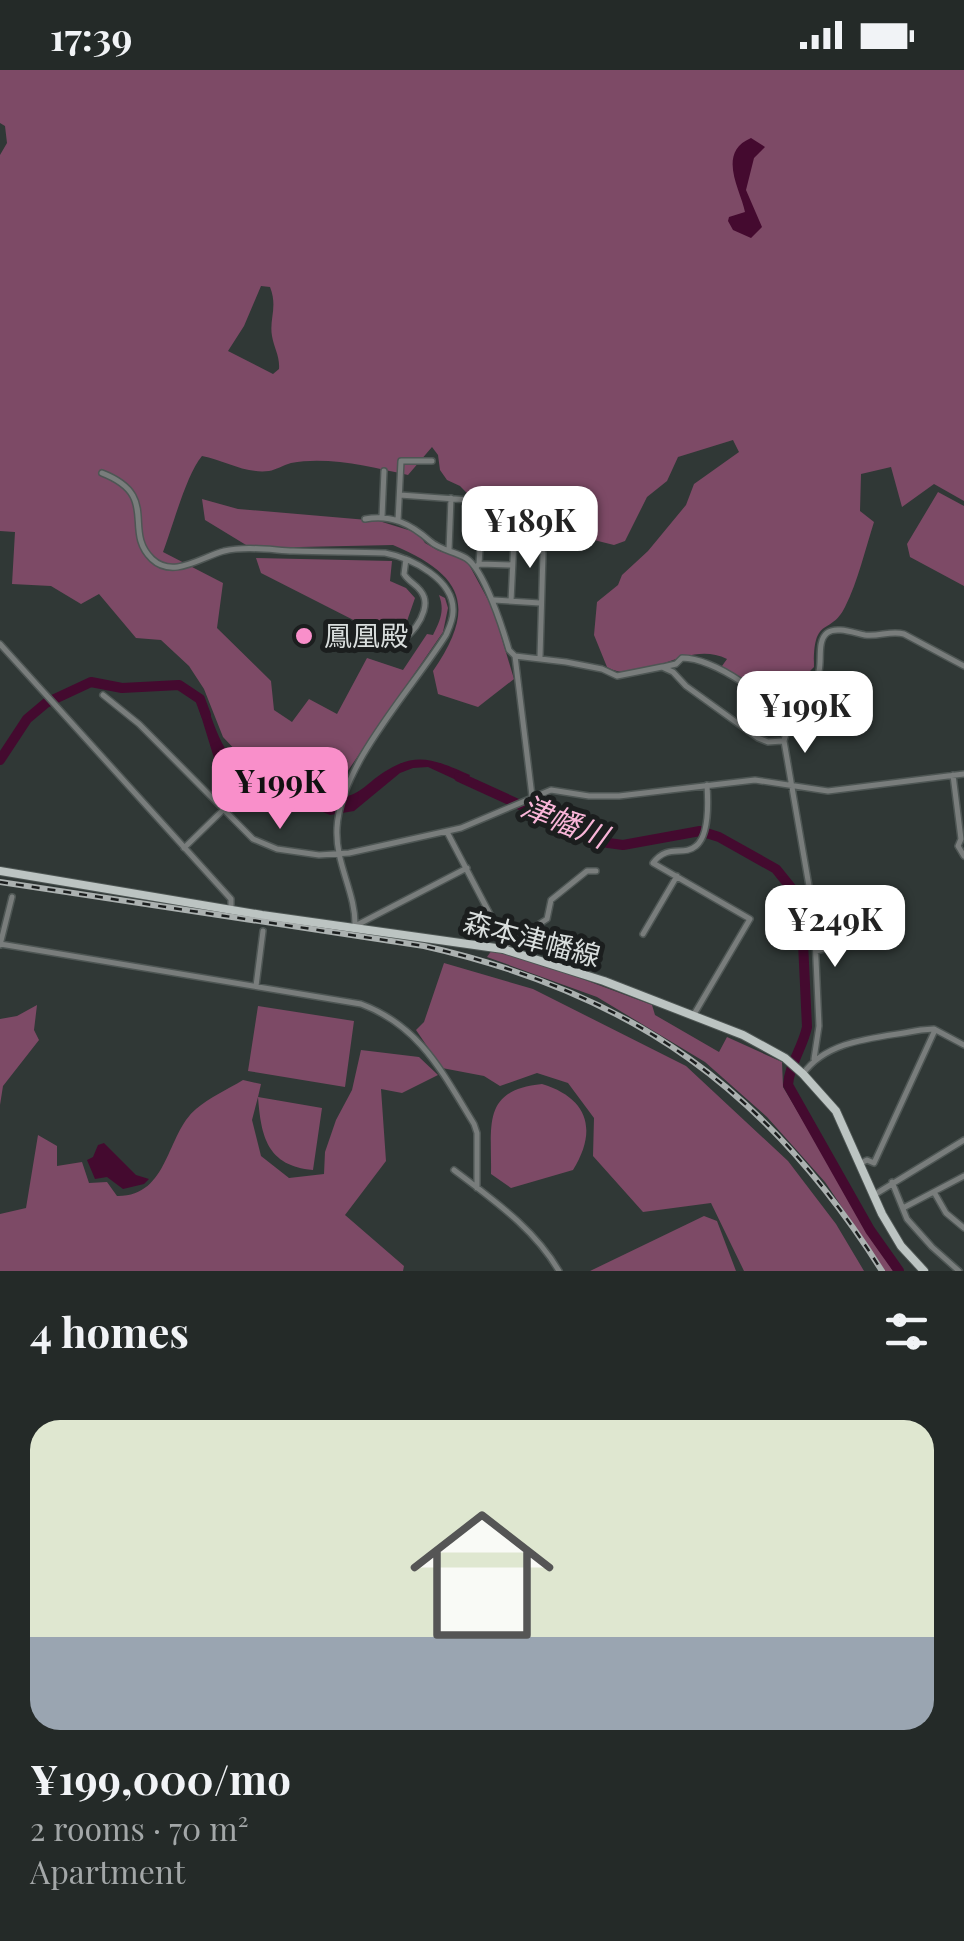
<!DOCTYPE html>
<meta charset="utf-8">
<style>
:root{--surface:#242a28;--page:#2c3230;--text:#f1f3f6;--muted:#a3a7a8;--line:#414645;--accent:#f98fca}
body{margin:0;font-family:"Playfair Display","Noto Sans JP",serif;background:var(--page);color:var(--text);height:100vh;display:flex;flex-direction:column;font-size:38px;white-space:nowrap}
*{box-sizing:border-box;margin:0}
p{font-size:32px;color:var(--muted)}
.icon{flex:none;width:55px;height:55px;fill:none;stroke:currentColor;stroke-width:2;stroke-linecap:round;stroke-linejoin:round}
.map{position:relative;height:1201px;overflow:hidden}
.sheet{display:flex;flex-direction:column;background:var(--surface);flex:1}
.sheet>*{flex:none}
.price{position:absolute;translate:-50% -85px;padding:0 22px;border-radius:20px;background:#fff;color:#222;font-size:32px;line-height:65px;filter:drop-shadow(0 2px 5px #0008)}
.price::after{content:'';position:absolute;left:50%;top:60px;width:30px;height:22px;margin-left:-15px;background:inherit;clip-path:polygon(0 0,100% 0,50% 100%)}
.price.on{background:var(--accent);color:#111}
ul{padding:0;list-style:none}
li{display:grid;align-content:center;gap:20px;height:530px;padding:0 30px}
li+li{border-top:2px solid var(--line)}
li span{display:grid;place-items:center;height:310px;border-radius:30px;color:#555}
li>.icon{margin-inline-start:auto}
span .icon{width:180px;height:180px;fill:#fffc;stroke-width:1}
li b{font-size:42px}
h2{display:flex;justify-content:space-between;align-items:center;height:120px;padding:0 30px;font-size:42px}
.status{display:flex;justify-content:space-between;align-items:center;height:70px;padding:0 50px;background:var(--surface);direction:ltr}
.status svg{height:28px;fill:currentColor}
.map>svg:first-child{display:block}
.green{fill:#7d4a66;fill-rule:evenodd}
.water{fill:#440a2f}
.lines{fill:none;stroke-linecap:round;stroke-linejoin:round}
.river{stroke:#440a2f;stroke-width:10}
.minor-casing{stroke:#4e5654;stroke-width:8}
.major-casing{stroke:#4e5654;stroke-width:10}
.minor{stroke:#797d7c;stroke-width:5}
.major{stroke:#bcc4c2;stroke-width:8}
.rail-casing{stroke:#abb1b0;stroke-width:6}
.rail{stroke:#1b1e1e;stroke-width:2.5;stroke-dasharray:8;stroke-linecap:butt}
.poi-dot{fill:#f98fca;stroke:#1b1e1e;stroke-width:4}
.labels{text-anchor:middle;stroke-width:10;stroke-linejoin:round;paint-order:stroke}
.poi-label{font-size:28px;fill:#d9dedd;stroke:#1b1e1e;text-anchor:start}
.street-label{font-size:28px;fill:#d9dedd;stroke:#1b1e1e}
.water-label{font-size:30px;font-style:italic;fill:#f9b5d8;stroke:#1b1e1e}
</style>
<div class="status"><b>17:39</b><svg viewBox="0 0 49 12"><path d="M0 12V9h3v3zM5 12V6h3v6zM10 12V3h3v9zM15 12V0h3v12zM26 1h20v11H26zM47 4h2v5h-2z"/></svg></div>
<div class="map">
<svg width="964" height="1201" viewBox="0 0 964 1201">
<rect width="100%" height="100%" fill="#303836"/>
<path class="green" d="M0,0h964v431l-30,-17 -32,23 -11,-40 -30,7 -1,37 14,11c-9,28 -16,59 -29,85 -15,30 -32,7 -31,60l-26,26 -22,-11 -9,9 -35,-25 5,-7c-42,-21 -84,29 -120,8l-13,-32 3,-33 21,-17 4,-10 26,-24 38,-46 8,-21 45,-32 -6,-12 -55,17 -11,24 -20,16 -22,44 -11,4 -28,-7 -14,2 -17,-10 -15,2 -10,6 -12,-2 -26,-17 -32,-33 -13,-6 -7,-10 -2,-15 -6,-8 -24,28c-36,-8 -80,-19 -117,-12 -8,2 -15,7 -22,8 -24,3 -45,-11 -67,-15 -16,19 -29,70 -39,96l60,31 -6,45 54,53 3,29 18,12 17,-23 28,15 30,-56 36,12 24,-36 6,1c7,-14 12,-24 6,-40l6,3 3,10 -5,24 -96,140 -25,10 -23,-6 -36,-21 -22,1 -18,-19 -19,-48 -15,-23 -28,-26 -25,-2 -37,-44 -18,10 -30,-18 -39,-2 3,-52 -15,-1v-376l7,-12 -2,-17 -5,-3zM261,216l9,1c8,20 -1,32 2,49 2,12 8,20 7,33l-6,5 -45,-23 16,-25z
M938,422l26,14v80l-54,-29 -3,-13z
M202,429l36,10 141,12 39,12 7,10 12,7 30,11 26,48 21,70 -36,28 -40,-13 -5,-23c44,-64 31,-96 -40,-126l-142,3 -46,-28z
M256,488l136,3 -2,20 16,7 9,10 -8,23 -15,15 -15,-4 -116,-59z
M492,880l69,21 91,34 3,10 64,37 8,-15 55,25 1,25 110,184h-8l-60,-89 -58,-65 -62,-55 -108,-65 -110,-40z
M444,893l89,26 153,77 102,95 48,63 28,47h-120l-33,-68 -68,9 -50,-56 1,-38 -26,-35 -31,-10 -37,13 -16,-10 -42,-8 -26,-38 8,-8z
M37,935l-3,25 5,10 -36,46 -3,19v-86l17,-3z
M258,936l96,15 -9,66 -97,-16z
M361,980l58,7 19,18 -36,18 -21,-4 5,72 -41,54 59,51 -1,5h-403v-57l26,-6 12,-73 19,11v20l25,-4 7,21 18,-1 10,14c52,1 49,-62 79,-87 13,-11 32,-20 47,-29l18,4 -3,13 64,11 -9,62c-46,-4 -52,-34 -55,-73l-6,23 9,36 28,22 35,-4 1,-22 11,-32 16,-30z
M542,1014c46,14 56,46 31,86l-62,18 -20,-14c1,-48 -10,-84 51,-90z
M704,1146l13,5 19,50h-146z"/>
<path class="water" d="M751,68l14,9 -11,11 -8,32 16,37 -11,11 -18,-8 -5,-9 1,-4 16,-5c-4,-22 -29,-59 6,-74z
M206,634c7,16 12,36 23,50 19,24 92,52 122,41 9,-3 18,-12 26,-18 37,-27 54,-19 93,-2l-5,9 -37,-17 -15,1 -13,5 -46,38 -24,4 -87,-37 -29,-20 -16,-52z
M104,1073l32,32 13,4 -5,5 -21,5 -16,-12 -12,2 -8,-19 6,-3 5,-12z"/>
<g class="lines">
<path class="river" d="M0,690l27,-41 19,-16 45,-21 31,6 57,-3 21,14 6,16
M459,707l142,65 22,3 77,-14 19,6 57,32 25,31 6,127c-4,20 -18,38 -19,58l82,145 29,41"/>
<g class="minor-casing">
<path id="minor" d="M102,403c59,23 20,57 50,86 21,20 49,-2 72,-8 22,-5 47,-1 69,0 31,1 61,1 92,2 27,5 70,27 68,59 0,8 -4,16 -7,23 -34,54 -106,130 -109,193 -2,36 19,65 18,98
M400,425l69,5 35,34 22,8 17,11 -3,104
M382,447l2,-46
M365,449c26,-5 46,5 65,22 10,9 24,10 36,17 18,11 37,71 43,92l6,6
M398,451l3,-60h31
M449,480l2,-52
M480,494l32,1
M476,497l3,-3 3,-47
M494,530l46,3
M511,531l3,-61
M367,565c7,3 15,9 23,9 18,0 40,-31 34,-47 -4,-12 -14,-13 -20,-23l2,-15
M0,574l231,255v10
M663,597l13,-3 6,-6c32,0 90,40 105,68
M103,625l36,29 114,115 24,10 42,6 30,-2 112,-25 90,-38 38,6h30l136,-16 73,11 136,-17
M257,699l51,21h37
M953,705l8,64 -3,7 6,10
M532,726l-17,-140 51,6 36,7 15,7 45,-9 11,5 13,14 72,52 10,4 14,-1
M447,762l56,107v10
M184,778l39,-38
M355,856l112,-58
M643,864l34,-58
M0,874l361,60c59,22 81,68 113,120l3,9v55
M0,875l12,-48
M505,876l42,-27 4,-19 36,-29h9
M816,881l24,-6
M256,916l7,-55
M693,946l57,-97 -97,-56c15,-20 30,-6 43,-17 14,-11 12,-46 11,-61
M814,989l5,-33 -5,-111 -30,-174c5,-26 29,-43 35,-70 3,-11 -2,-30 8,-38 9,-7 27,0 38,2 14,2 26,-5 39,-1l60,32
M803,1004c25,-36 78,-36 118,-44l13,-1 30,16
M861,1093l6,-3 7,3 61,-133
M454,1100c39,30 80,58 105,101
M892,1112l15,37 25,28 27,24
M934,1122l12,21 18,15
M874,1125l90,-55
M903,1138l61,-32"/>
</g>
<g class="major-casing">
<path id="major" d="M0,801l262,44 241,34 101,32 139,54 42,23 18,16 33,37 46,103 19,32 23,25"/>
</g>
<use href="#minor" class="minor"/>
<use href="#major" class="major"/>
<g class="rail-casing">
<path id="rail" d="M0,812l424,64c209,47 344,144 458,325"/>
</g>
<use href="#rail" class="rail"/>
</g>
<circle class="poi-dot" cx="304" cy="566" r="10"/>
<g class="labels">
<g class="poi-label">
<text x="324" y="576">鳳凰殿</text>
</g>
<g class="street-label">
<text transform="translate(532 869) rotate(15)" y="10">森本津幡線</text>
</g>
<g class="water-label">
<text transform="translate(564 752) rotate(22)" y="10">津幡川</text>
</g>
</g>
</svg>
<b class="price" style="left:530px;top:501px">¥189K</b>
<b class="price" style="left:805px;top:686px">¥199K</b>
<b class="price on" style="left:280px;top:762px">¥199K</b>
<b class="price" style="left:835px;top:900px">¥249K</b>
</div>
<section class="sheet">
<h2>4 homes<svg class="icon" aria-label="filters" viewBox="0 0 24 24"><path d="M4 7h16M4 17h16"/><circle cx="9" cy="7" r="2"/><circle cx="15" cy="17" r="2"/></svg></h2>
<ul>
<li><span style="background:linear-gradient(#dfe7d0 70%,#9aa5b1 0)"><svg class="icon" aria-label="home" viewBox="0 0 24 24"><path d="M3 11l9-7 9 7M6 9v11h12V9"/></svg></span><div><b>¥199,000/mo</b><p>2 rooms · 70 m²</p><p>Apartment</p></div></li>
</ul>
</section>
